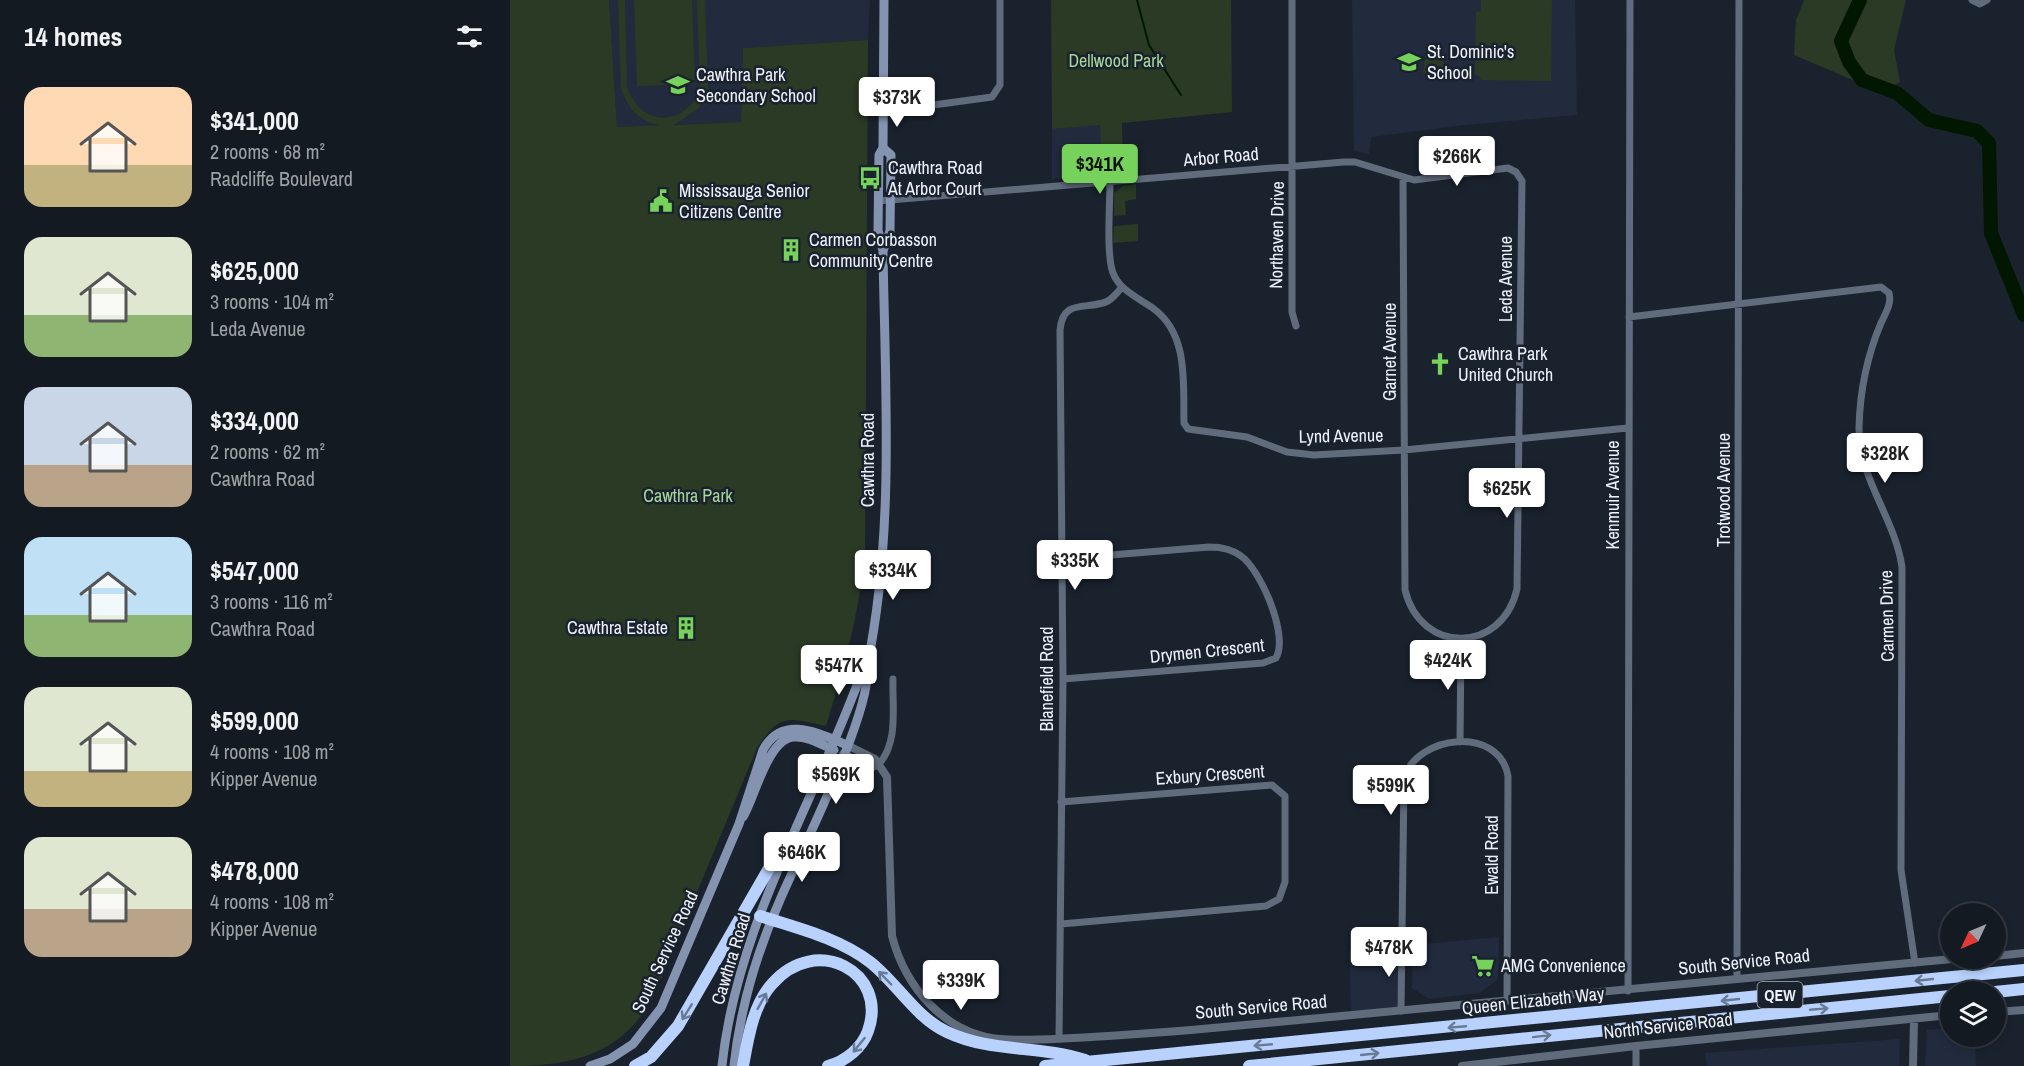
<!DOCTYPE html>
<meta charset="utf-8">
<style>
:root{--surface:#141a22;--page:#1d232a;--text:#f1f3f6;--muted:#9da1a5;--line:#333840;--accent:#76d25a}
body{margin:0;font-family:"Archivo Narrow",sans-serif;background:var(--page);color:var(--text);height:100vh;display:flex;flex-direction:column;font-size:22px;white-space:nowrap}
*{box-sizing:border-box;margin:0}
p{font-size:20px;color:var(--muted)}
.icon{flex:none;width:33px;height:33px;fill:none;stroke:currentColor;stroke-width:2;stroke-linecap:round;stroke-linejoin:round}
.map{position:relative;flex:1;overflow:hidden}
.side{display:flex;flex-direction:column;background:var(--surface);width:510px}
.side>*{flex:none}
.needle{width:39px;rotate:226deg}
.buttons{position:absolute;left:1430px;top:903px;display:grid;gap:12px}
.buttons a{display:grid;place-items:center;width:66px;height:66px;border-radius:50%;background:var(--surface);box-shadow:0 3px 9px #0003,0 0 0 2px var(--line);font-size:30px}
.price{position:absolute;translate:-50% -51px;padding:0 14px;border-radius:6px;background:#fff;color:#222;font-size:20px;line-height:39px;filter:drop-shadow(0 2px 3px #0008)}
.price::after{content:'';position:absolute;left:50%;top:36px;width:18px;height:14px;margin-left:-9px;background:inherit;clip-path:polygon(0 0,100% 0,50% 100%)}
.price.selected{background:var(--accent);color:#111}
ul{padding:0;list-style:none}
li{display:flex;align-items:center;gap:18px;height:150px;padding:0 24px}
li span{display:grid;place-items:center;flex:none;width:168px;height:120px;border-radius:18px;color:#555}
li>.icon{margin-inline-start:auto}
span .icon{width:72px;height:72px;fill:#fffc;stroke-width:1}
li b{font-size:26px}
h2{display:flex;justify-content:space-between;align-items:center;height:72px;padding:0 24px;font-size:26px}
main{display:flex;flex:1;min-height:0}
.map>svg:first-child{display:block}
.built{fill:#212b3d}
.green{fill:#2a3a25}
.lines{fill:none;stroke-linecap:round;stroke-linejoin:round}
.stream{stroke:#011700;stroke-width:2}
.river{stroke:#011700;stroke-width:14}
.minor{stroke:#606b7c;stroke-width:7}
.tertiary{stroke:#606b7c;stroke-width:8}
.secondary{stroke:#8494b0;stroke-width:9}
.motorway{stroke:#b8d2fd;stroke-width:12}
.oneway{stroke:#697a96}
.labels{text-anchor:middle;stroke-width:5;stroke-linejoin:round;paint-order:stroke}
.shield{fill:#1a222e;stroke:#aeb4be;stroke-width:1.5}
.shield-label{font-size:16px;font-weight:bold;fill:#edf2fb}
.poi-label{font-size:18px;fill:#edf2fb;stroke:#1a222e;text-anchor:start}
.park-label{font-size:18px;fill:#a7d699;stroke:#1a222e}
.street-label{font-size:18px;fill:#edf2fb;stroke:#1a222e}
</style>
<main>
<section class="side">
<h2>14 homes<svg class="icon" aria-label="filters" viewBox="0 0 24 24"><path d="M4 7h16M4 17h16"/><circle cx="9" cy="7" r="2"/><circle cx="15" cy="17" r="2"/></svg></h2>
<ul>
<li><span style="background:linear-gradient(#ffd9b3 65%,#c2b280 0)"><svg class="icon" aria-label="home" viewBox="0 0 24 24"><path d="M3 11l9-7 9 7M6 9v11h12V9"/></svg></span><div><b>$341,000</b><p>2 rooms · 68 m²</p><p>Radcliffe Boulevard</p></div></li>
<li><span style="background:linear-gradient(#dfe7d0 65%,#8fb573 0)"><svg class="icon" aria-label="home" viewBox="0 0 24 24"><path d="M3 11l9-7 9 7M6 9v11h12V9"/></svg></span><div><b>$625,000</b><p>3 rooms · 104 m²</p><p>Leda Avenue</p></div></li>
<li><span style="background:linear-gradient(#c9d6e8 65%,#b9a48a 0)"><svg class="icon" aria-label="home" viewBox="0 0 24 24"><path d="M3 11l9-7 9 7M6 9v11h12V9"/></svg></span><div><b>$334,000</b><p>2 rooms · 62 m²</p><p>Cawthra Road</p></div></li>
<li><span style="background:linear-gradient(#bfe0f5 65%,#8fb573 0)"><svg class="icon" aria-label="home" viewBox="0 0 24 24"><path d="M3 11l9-7 9 7M6 9v11h12V9"/></svg></span><div><b>$547,000</b><p>3 rooms · 116 m²</p><p>Cawthra Road</p></div></li>
<li><span style="background:linear-gradient(#dfe7d0 70%,#c2b280 0)"><svg class="icon" aria-label="home" viewBox="0 0 24 24"><path d="M3 11l9-7 9 7M6 9v11h12V9"/></svg></span><div><b>$599,000</b><p>4 rooms · 108 m²</p><p>Kipper Avenue</p></div></li>
<li><span style="background:linear-gradient(#dfe7d0 60%,#b9a48a 0)"><svg class="icon" aria-label="home" viewBox="0 0 24 24"><path d="M3 11l9-7 9 7M6 9v11h12V9"/></svg></span><div><b>$478,000</b><p>4 rooms · 108 m²</p><p>Kipper Avenue</p></div></li>
</ul>
</section>
<div class="map">
<svg width="1514" height="1066" viewBox="0 0 1514 1066">
<rect width="100%" height="100%" fill="#1a222e"/>
<path class="built" d="M99,0h261l-2,40 -125,8 -2,74 -124,5z
M842,0h223l2,115 -112,10 -94,12 -2,17 -15,-3z
M590,124l2,50 -50,5v-50z
M989,937l-1,42 -18,14 -51,6 -17,-11 1,-43z
M889,949l1,60 -49,2 -2,-60z
M1440,1028v8l25,1 1,29h-51l2,-36z
M1390,1039l-1,27h-192l-2,-13z"/>
<path class="green" d="M0,0h99l8,127 43,-2c-21,-3 -32,-17 -39,-37l-3,-88h7l2,87c14,40 56,41 73,3l-3,-90h8l3,91 -9,17 -25,17 67,-3 2,-74 125,-8 -3,514c-7,64 -20,111 -39,172 -36,-7 -45,-15 -69,22l-104,250c-33,57 -80,68 -143,68z
M124,0h58l3,84 -58,2z
M541,0h180l1,112 -110,11 1,48 -21,3 -2,-49 -48,4z
M971,0h71l-1,81 -70,-1 -1,-3 -5,-3 1,-62 5,-1z
M1294,0h102l-12,50 6,32 -19,10 -87,-37 2,-35z
M920,52l6,1 10,13 -9,12h-7l-7,-5 2,-17z
M626,184v15l-11,2 1,14 -12,1v-23l9,-7z
M628,224v17l-25,2 1,-17z"/>
<g class="lines">
<path class="stream" d="M627,0l12,45 32,50"/>
<path class="river" d="M1350,0l-19,41 8,21 13,18 35,13 32,27 48,11 12,12 2,90 33,82"/>
<path class="minor" d="M782,0v312l4,14
M1462,0l8,4 7,-4
M373,109h21l88,-12 8,-12v-85
M600,182c0,23 -4,72 3,91 7,18 26,25 41,36 35,26 29,75 30,114l4,6 59,8 40,15 27,3 90,-5 224,-22
M368,201l466,-39h11l59,18 94,-12 8,4 6,9 -5,408c-15,65 -96,66 -112,1l-2,-413
M1119,317l252,-30 8,6c3,11 -4,21 -8,30 -14,33 -21,68 -22,104 -1,51 36,91 43,140l-1,303 14,93
M552,559l147,-12c12,0 23,2 32,9 20,14 48,80 35,102l-13,5 -200,16
M950,742l1,-102
M368,765c21,-22 14,-58 15,-86
M551,802l211,-17 13,11v86l-6,17 -13,7 -205,18
M1227,979l2,-979
M1118,991l2,-991
M891,1011l3,-233c13,-43 95,-53 104,-2l-1,225
M549,1038l4,-359 -3,-349c3,-33 28,-19 48,-29 5,-3 10,-9 14,-14
M1126,1066v-20"/>
<path class="tertiary" d="M337,745l28,14 12,18 5,159c13,50 52,98 108,103 24,2 49,0 73,-1 40,-2 79,-5 118,-8l772,-72
M333,754l29,13 6,-2
M1485,956l29,-3
M1485,1012l29,-2
M952,1066l174,-20 314,-31
M1403,1066l1,-47"/>
<path class="secondary" d="M373,148l8,7 -1,76 -7,20
M233,817c12,-20 25,-79 51,-80 14,-1 28,8 40,13
M80,1066l20,-7 23,-15 28,-36 78,-184 24,-74c19,-36 55,-17 84,-5
M212,1066c14,-138 91,-261 138,-389l7,-10
M224,1066c6,-57 23,-114 46,-166 20,-47 93,-190 87,-233 28,-136 18,-278 16,-416l-5,-21 1,-75 4,-7 1,-148"/>
<path class="motorway" d="M250,916c37,12 79,22 110,46 27,21 45,55 77,70 44,21 93,13 138,28
M1485,992l29,-3
M125,1066l16,-9 27,-31 97,-168 19,-21
M233,1066c5,-28 10,-61 29,-82 44,-51 117,-12 96,47 -6,17 -22,30 -40,35
M535,1066l979,-96
M739,1066l701,-70"/>
</g>
<defs><path id="oneway-shaft" d="M-6 0H5M1.5-3L5.5 0L1.5 3" fill="none" stroke-width="1.6" stroke-linecap="round" stroke-linejoin="round" transform="scale(1.5)"/></defs>
<g class="oneway">
<use href="#oneway-shaft" transform="translate(375 978) rotate(-134)"/>
<use href="#oneway-shaft" transform="translate(1414 980) rotate(174)"/>
<use href="#oneway-shaft" transform="translate(1220 1000) rotate(174)"/>
<use href="#oneway-shaft" transform="translate(252 1001) rotate(-61)"/>
<use href="#oneway-shaft" transform="translate(1309 1009) rotate(-5)"/>
<use href="#oneway-shaft" transform="translate(177 1012) rotate(122)"/>
<use href="#oneway-shaft" transform="translate(947 1027) rotate(175)"/>
<use href="#oneway-shaft" transform="translate(1032 1036) rotate(-7)"/>
<use href="#oneway-shaft" transform="translate(349 1045) rotate(129)"/>
<use href="#oneway-shaft" transform="translate(753 1045) rotate(175)"/>
<use href="#oneway-shaft" transform="translate(860 1054) rotate(-6)"/>
</g>
<defs>
<g id="school-bare" transform="scale(1.8)"><path d="M0-5L7-2L0 1L-7-2ZM-4 1L0 2.5L4 1V4Q0 6-4 4Z" fill="#76d25a" stroke="#1a222e" stroke-width="2.5" paint-order="stroke"/></g>
<g id="bus-bare" transform="scale(1.8)"><path d="M-5-6H5V4H4V6H2V4H-2V6H-4V4H-5ZM-3.5-4V0h7V-4ZM-3.5 1.2v1.5H-2V1.2ZM2 1.2v1.5H3.5V1.2Z" fill="#76d25a" stroke="#1a222e" stroke-width="2.5" paint-order="stroke"/></g>
<g id="civic-bare" transform="scale(1.8)"><path d="M-.6-6.5H3V-4.5H.6V-3L4-1V1h2V6H-6V1h2V-1L-.6-3ZM-1.2 2.5V6h2.4V2.5Z" fill="#76d25a" stroke="#1a222e" stroke-width="2.5" paint-order="stroke"/></g>
<g id="building-bare" transform="scale(1.8)"><path d="M-4-6H4V6H1V3H-1V6H-4ZM-2.5-4.3h1.7v1.8h-1.7ZM.8-4.3h1.7v1.8H.8ZM-2.5-1h1.7V.8h-1.7ZM.8-1h1.7V.8H.8Z" fill="#76d25a" stroke="#1a222e" stroke-width="2.5" paint-order="stroke"/></g>
<g id="church-bare" transform="scale(1.8)"><path d="M-1.2-6h2.4v3.5h3.3v2.4h-3.3V6h-2.4V-.1h-3.3v-2.4h3.3Z" fill="#76d25a" stroke="#1a222e" stroke-width="2.5" paint-order="stroke"/></g>
<g id="supermarket-bare" transform="scale(1.8)"><path d="M-6-5.5h2.5l.6 2H6L4.5 2H-2.5L-4.4-4H-6ZM-1.5 3.2a1.3 1.3 0 1 0 .1 0ZM3 3.2a1.3 1.3 0 1 0 .1 0Z" fill="#76d25a" stroke="#1a222e" stroke-width="2.5" paint-order="stroke"/></g>
</defs>
<g fill-rule="evenodd">
<use href="#school-bare" x="899" y="62"/>
<use href="#school-bare" x="168" y="85"/>
<use href="#bus-bare" x="360" y="178"/>
<use href="#civic-bare" x="151" y="201"/>
<use href="#building-bare" x="281" y="250"/>
<use href="#church-bare" x="930" y="364"/>
<use href="#building-bare" x="176" y="628"/>
<use href="#supermarket-bare" x="973" y="966"/>
</g>
<g class="labels">
<rect class="shield" x="1247.5" y="982" width="45" height="26" rx="4.5"/>
<g class="shield-label">
<text x="1270" y="1001">QEW</text>
</g>
<g class="poi-label">
<text x="917" y="58">St. Dominic's<tspan x="917" dy="21">School</tspan></text>
<text x="186" y="81">Cawthra Park<tspan x="186" dy="21">Secondary School</tspan></text>
<text x="378" y="174">Cawthra Road<tspan x="378" dy="21">At Arbor Court</tspan></text>
<text x="169" y="197">Mississauga Senior<tspan x="169" dy="21">Citizens Centre</tspan></text>
<text x="299" y="246">Carmen Corbasson<tspan x="299" dy="21">Community Centre</tspan></text>
<text x="948" y="360">Cawthra Park<tspan x="948" dy="21">United Church</tspan></text>
<text x="158" y="634" text-anchor="end">Cawthra Estate</text>
<text x="991" y="972">AMG Convenience</text>
</g>
<g class="park-label">
<text x="606" y="67">Dellwood Park</text>
<text x="178" y="502">Cawthra Park</text>
</g>
<g class="street-label">
<text transform="translate(711 157) rotate(-5)" y="6">Arbor Road</text>
<text transform="translate(767 235) rotate(-89)" y="6">Northaven Drive</text>
<text transform="translate(996 279) rotate(-90)" y="6">Leda Avenue</text>
<text transform="translate(880 352) rotate(-90)" y="6">Garnet Avenue</text>
<text transform="translate(831 436) rotate(-1)" y="6">Lynd Avenue</text>
<text transform="translate(358 460) rotate(-90)" y="6">Cawthra Road</text>
<text transform="translate(1214 490) rotate(-90)" y="6">Trotwood Avenue</text>
<text transform="translate(1103 495) rotate(-90)" y="6">Kenmuir Avenue</text>
<text transform="translate(1377 616) rotate(-91)" y="6">Carmen Drive</text>
<text transform="translate(697 651) rotate(-6)" y="6">Drymen Crescent</text>
<text transform="translate(537 679) rotate(-90)" y="6">Blanefield Road</text>
<text transform="translate(700 775) rotate(-4)" y="6">Exbury Crescent</text>
<text transform="translate(982 855) rotate(-90)" y="6">Ewald Road</text>
<text transform="translate(155 952) rotate(-65)" y="6">South Service Road</text>
<text transform="translate(221 959) rotate(-73)" y="6">Cawthra Road</text>
<text transform="translate(1234 962) rotate(-6)" y="6">South Service Road</text>
<text transform="translate(1023 1001) rotate(-6)" y="6">Queen Elizabeth Way</text>
<text transform="translate(751 1007) rotate(-5)" y="6">South Service Road</text>
<text transform="translate(1158 1026) rotate(-6)" y="6">North Service Road</text>
</g>
</g>
</svg>
<div class="buttons">
<a><svg class="needle" viewBox="-14 -14 28 28"><path d="M0-13l5 13h-10z" fill="#e53935"/><path d="M0 13l5-13h-10z" fill="#9da1a5"/></svg></a>
<a><svg class="icon" aria-label="layers" viewBox="0 0 24 24"><path d="M12 4l9 5-9 5-9-5zM3 14l9 5 9-5"/></svg></a>
</div>
<b class="price" style="left:387px;top:128px">$373K</b>
<b class="price" style="left:947px;top:187px">$266K</b>
<b class="price selected" style="left:590px;top:195px">$341K</b>
<b class="price" style="left:1375px;top:484px">$328K</b>
<b class="price" style="left:997px;top:519px">$625K</b>
<b class="price" style="left:565px;top:591px">$335K</b>
<b class="price" style="left:383px;top:601px">$334K</b>
<b class="price" style="left:938px;top:691px">$424K</b>
<b class="price" style="left:329px;top:696px">$547K</b>
<b class="price" style="left:326px;top:805px">$569K</b>
<b class="price" style="left:881px;top:816px">$599K</b>
<b class="price" style="left:292px;top:883px">$646K</b>
<b class="price" style="left:879px;top:978px">$478K</b>
<b class="price" style="left:451px;top:1011px">$339K</b>
</div>
</main>
